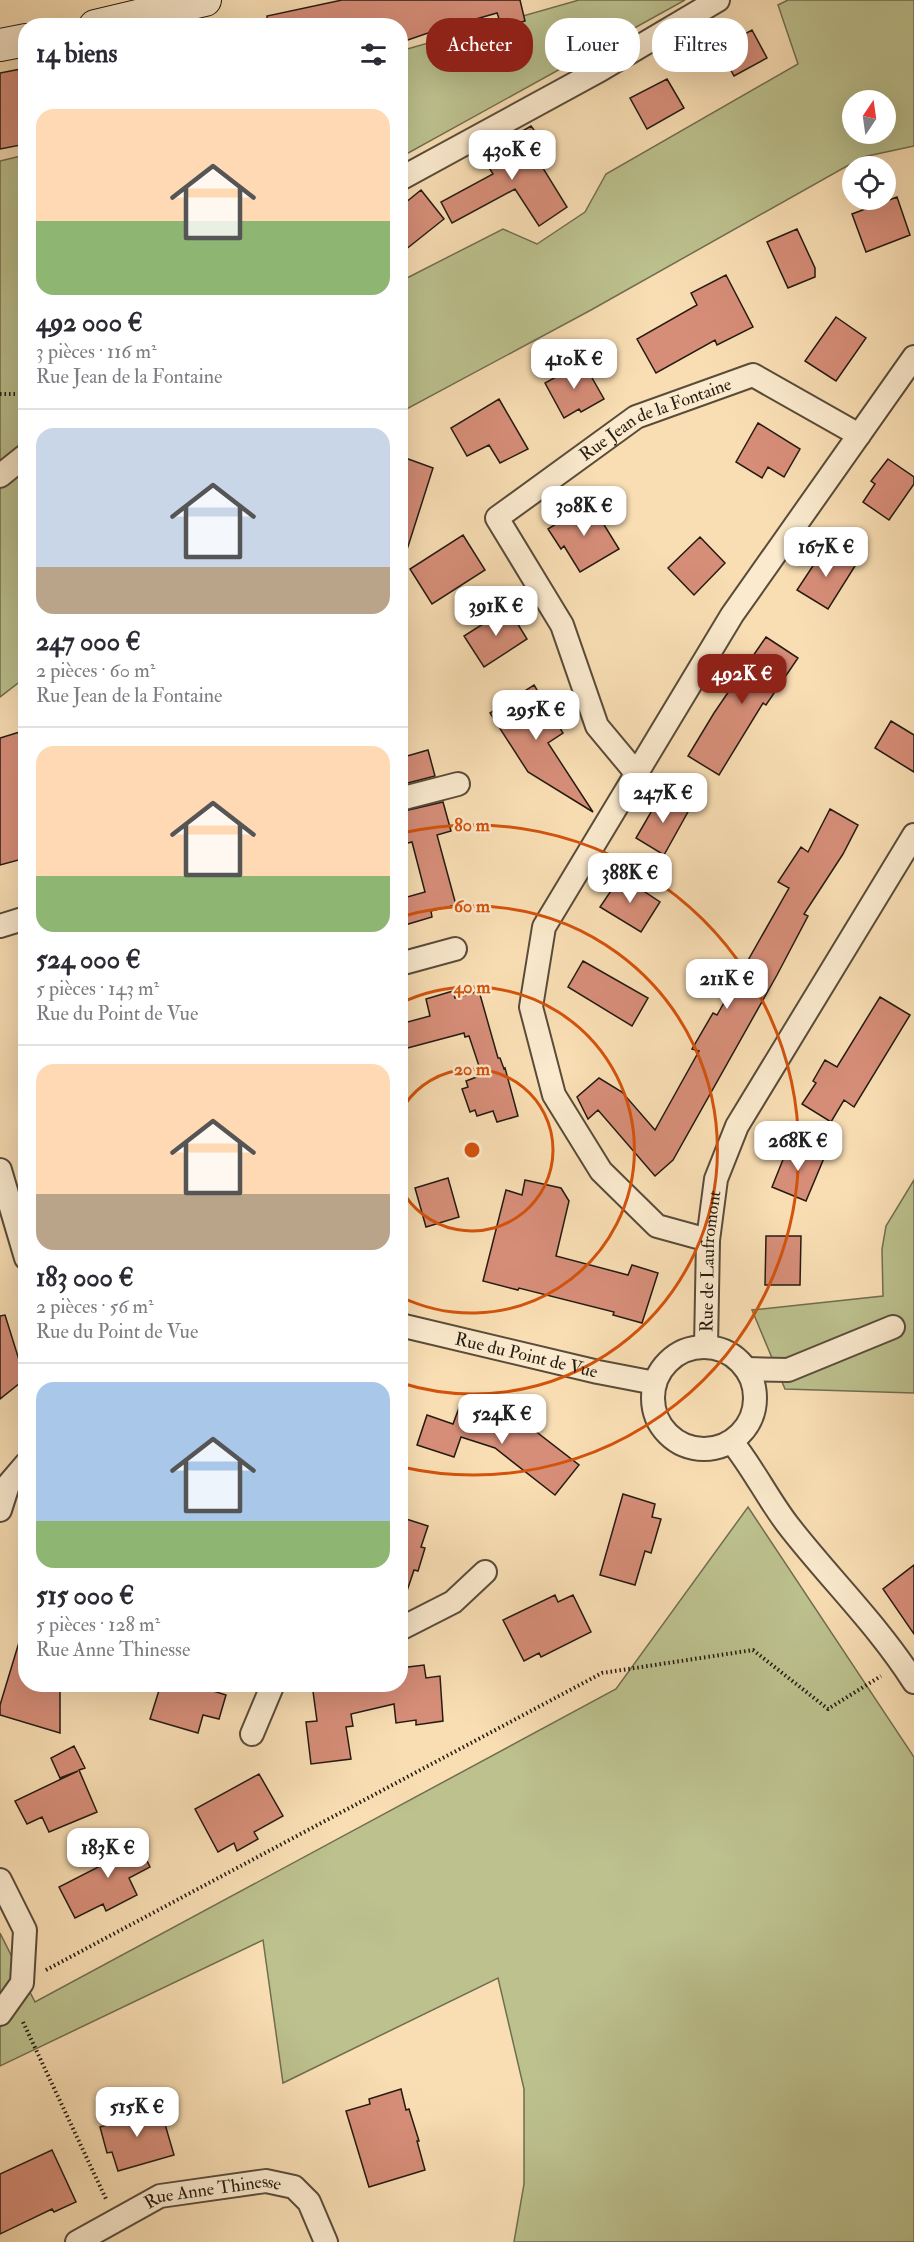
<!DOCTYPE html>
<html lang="fr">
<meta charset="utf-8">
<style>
:root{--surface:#fff;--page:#f7f7f7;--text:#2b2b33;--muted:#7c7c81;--line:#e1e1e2;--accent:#8f2418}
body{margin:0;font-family:"IM FELL Double Pica",serif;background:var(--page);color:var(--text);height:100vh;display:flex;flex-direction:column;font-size:22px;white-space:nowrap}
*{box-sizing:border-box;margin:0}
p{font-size:20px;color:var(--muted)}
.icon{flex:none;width:33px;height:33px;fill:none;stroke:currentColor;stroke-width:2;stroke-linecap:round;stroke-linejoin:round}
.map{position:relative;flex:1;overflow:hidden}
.panel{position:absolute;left:18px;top:18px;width:390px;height:1674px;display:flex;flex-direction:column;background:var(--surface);border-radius:24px;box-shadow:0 6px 24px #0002}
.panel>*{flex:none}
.top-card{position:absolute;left:426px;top:18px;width:398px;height:54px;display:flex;gap:12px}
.needle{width:39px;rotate:13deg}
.tools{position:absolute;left:842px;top:90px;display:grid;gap:12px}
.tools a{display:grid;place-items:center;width:54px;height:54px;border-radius:50%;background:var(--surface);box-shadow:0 6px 24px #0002;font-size:30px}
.price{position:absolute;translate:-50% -51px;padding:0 14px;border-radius:12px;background:#fff;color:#222;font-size:20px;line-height:39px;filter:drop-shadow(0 2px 3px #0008)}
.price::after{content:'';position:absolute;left:50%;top:36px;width:18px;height:14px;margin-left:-9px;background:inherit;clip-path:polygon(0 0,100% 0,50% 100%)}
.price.selected{background:var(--accent);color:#fff}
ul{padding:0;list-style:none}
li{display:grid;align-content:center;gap:12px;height:318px;padding:0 18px}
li+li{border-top:2px solid var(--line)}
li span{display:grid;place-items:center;height:186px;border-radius:18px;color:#555}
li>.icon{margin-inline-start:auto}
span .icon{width:108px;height:108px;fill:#fffc;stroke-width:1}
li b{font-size:26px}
h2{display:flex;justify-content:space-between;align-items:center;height:72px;padding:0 18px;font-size:26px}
.tag{padding:0 21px;border-radius:24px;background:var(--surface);box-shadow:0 6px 24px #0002;font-size:21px;line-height:54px}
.tag.selected{background:var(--accent);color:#fff}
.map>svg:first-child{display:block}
.green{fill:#bcc18e;stroke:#706e50;stroke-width:1.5;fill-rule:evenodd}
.building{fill:#d78e79;stroke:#241b11;stroke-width:1.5}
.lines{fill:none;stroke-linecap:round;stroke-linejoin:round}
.street-casing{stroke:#594c3a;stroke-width:26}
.secondary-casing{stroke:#241b11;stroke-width:34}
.path{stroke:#241b11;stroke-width:4;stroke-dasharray:1.5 3;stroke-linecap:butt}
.street{stroke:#fbeace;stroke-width:22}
.secondary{stroke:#fbeace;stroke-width:32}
.ring{fill:none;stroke:#d4530c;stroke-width:3}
.labels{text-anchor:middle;stroke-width:4.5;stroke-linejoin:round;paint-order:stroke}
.street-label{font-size:18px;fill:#241b11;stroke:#fbeace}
.centre{fill:#d4530c;stroke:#fbeace;stroke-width:3}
.ring-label{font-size:18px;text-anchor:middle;font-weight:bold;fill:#d4530c;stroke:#fbeace;stroke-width:4.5;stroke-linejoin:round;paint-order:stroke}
</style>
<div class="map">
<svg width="914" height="2242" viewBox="0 0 914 2242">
<rect width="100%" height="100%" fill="#f9deb4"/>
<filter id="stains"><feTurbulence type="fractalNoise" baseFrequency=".00333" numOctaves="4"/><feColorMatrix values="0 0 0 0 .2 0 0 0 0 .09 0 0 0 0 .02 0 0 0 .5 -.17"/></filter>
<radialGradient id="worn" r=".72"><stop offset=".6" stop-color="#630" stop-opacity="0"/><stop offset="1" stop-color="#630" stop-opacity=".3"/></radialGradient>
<path class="green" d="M579,0h106l-284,157 -1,-106z
M788,0h126v146l-51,11 -272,153 -190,102v-131l102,-52 34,15 48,-32 21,-38 192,-110 -20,-59zM885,100v34h-33v-34z
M25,155l1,522 -26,20v-536z
M914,1180v213l-129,-4 -33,-79 131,-14 -1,-47 4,-23z
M748,1507l166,250v485h-400l10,-58v-95l-26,-111 -215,105 -20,-143 -263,126v-133l35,69 581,-313z"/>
<path class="building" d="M342,0h178l5,21 -23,6 -5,-14 -66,19 -29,10 -2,-16h-132l-1,-10z
M752,30l15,28 -33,18 -15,-28z
M26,68v76l-26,5v-76z
M667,79l17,29 -37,21 -17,-31z
M531,126l12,16 -6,4 10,15 -6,4 26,42 -28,19 -24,-37 -63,34 -11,-21 52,-28 -12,-19z
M421,190l23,29 -44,35v-47z
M897,197l13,38 -44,17 -14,-38z
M797,229l18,39v9l-27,11 -21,-46z
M726,275l27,52 -36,18 -2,-5 -59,33 -19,-34 60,-34 -6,-12z
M836,317l30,21 -30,43 -31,-20z
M583,362l21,37 -23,13 -2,-3 -15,9 -19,-35z
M499,399l29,50 -28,14 -11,-18 -22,11 -16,-28z
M758,423l42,26 -16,28 -16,-10 -6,11 -26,-16z
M400,456l33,12 -28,88 -5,-1z
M888,459l26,18v7l-25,36 -26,-18 12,-18 -4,-3z
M590,502l29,47 -39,23 -16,-26 -3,3 -13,-20z
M463,535l22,35 -53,34 -22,-35z
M700,537l25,26 -31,32 -26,-27z
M826,546l29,20 -27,43 -31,-19z
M508,608l19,31 -43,28 -20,-31z
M766,637l32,21 -32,47 -3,-2 -44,72 -31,-19 26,-43z
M534,685l29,48 -15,10 45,69 -65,-40 -38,-59z
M891,721l23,14v37l-39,-24z
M26,730v128l-26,7v-127z
M428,750l7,26 -35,9v-27z
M662,793l27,17 -25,45 -28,-17z
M443,802l8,29 -14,4 19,70 -25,6 1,6 -27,8 -5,-17v-9l25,-7 -13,-50 -12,3v-33z
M830,809l28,16 -15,29 -39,60 4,2 -31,59 -104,185 -18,16 -57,-66 -10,9 -11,-22 22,-19 23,14 33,38 44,-79 -7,-2 21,-36 4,2 72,-127 -11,-6 23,-35 7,5z
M621,876l39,26 -19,30 -41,-25z
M583,961l65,37 -16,28 -64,-39z
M453,991l2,7 24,-7 19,67h2l4,11 1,-1 13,48 -21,6 -4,-11 -16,5 -2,-6 -5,2 -8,-23 6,-2 -2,-6 16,-6 -13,-39 -4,1 -1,-4 -64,17v-26l30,-8 -4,-17z
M880,997l30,18 -56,92 -10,-7 -13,22 -29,-18 14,-21 -3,-2 12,-21 12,7z
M790,1142l34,16 -18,43 -34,-14z
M448,1178l11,39 -33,10 -11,-39z
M525,1180l36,8 8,13 -13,55 72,19 4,-10 26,8 -16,50 -29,-8 1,-3 -95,-24 -1,2 -35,-9 23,-91 16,5z
M766,1236h35l-1,49h-35z
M5,1315l20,64 -25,20v-83z
M459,1408l57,19 5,-7 58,45 -24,30 -60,-47 -34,-11 -7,20 -37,-12 10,-30 26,9z
M623,1494l32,10 -3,13 9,2 -10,34 -6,-2 -10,34 -35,-10z
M400,1517l28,9 -7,21 4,1 -7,23 -4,-1 -9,27 -5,-1z
M914,1565v69l-31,-45z
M555,1595l3,7 15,-7 18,37 -50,25 -2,-4 -15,8 -21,-41z
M20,1639h6v45h34v49l-60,-18v-10z
M424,1665l2,13 14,-2 3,45 -27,4v-5l-20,3 -2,-19 -43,10 2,12 -7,1 5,32 -40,5 -5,-42 11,-1 -5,-37h88v-16z
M161,1684h19l5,4 9,-3 32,10 -7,24 -16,-4 -5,18 -48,-14z
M74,1746l11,22 -6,2 18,42 -48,20 -7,-15 -15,7 -12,-23 63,-30 -18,7 -9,-20z
M259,1774l24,42 -29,16 4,7 -21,12 -3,-8 -16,9 -23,-43z
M132,1831l18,36 -21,11 8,17 -31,16 -3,-7 -28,14 -16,-31 55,-28 -7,-15z
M401,2089l5,21 3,-1 10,32h-2l8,29 -56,17 -23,-76 24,-7 -1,-5z
M146,2105l4,13 12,-4 12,41 -56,16 -6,-19 -5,1 -7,-26 18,-5 -3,-9z
M52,2150l24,52 -22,10 -2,-3 -52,25v-60z"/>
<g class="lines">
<g class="street-casing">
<g id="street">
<path d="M400,179l200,-109 118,-70"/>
<path d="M0,476l26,-21"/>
<path id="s1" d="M637,774l-40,-48 -35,-101 -65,-107 139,-101 117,-42 106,60"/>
<path d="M400,799l58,-15"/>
<path d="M0,926l26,-8"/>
<path d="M400,964l55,-15"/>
<path d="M0,1170l26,88"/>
<path d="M708,1240l-51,-14 -56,-55 -47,-76 -23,-88 13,-80 188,-312 182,-258"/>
<path id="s2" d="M400,1325l198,47 57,11"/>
<path id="s3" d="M706,1347l2,-107 8,-61 21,-53 177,-291"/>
<circle cx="704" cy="1398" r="51"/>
<path d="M746,1369l42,1 105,-43"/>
<path d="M732,1442c21,26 36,57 56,83 41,53 90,100 126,157"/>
<path d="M0,1510l8,-25 18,-21"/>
<path d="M400,1629l53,-27 32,-30"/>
<path d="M252,1734l21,-50"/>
<path d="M0,1880l25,50 -3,53 -22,31"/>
<path id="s4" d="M77,2242l83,-46 106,-15 28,6 15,15 17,40"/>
</g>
</g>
<g class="secondary-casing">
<path id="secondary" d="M95,26l110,-26
M0,45l26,-5"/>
</g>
<path class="path" d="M0,394h26
M46,1970l556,-297 151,-23 75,59 53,-33
M23,2022l83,177"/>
<use href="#street" class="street"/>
<use href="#secondary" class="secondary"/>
</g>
<g class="ring">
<path d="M401 1111A81 81 0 1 1 401 1189"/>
<path d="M401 1003A163 163 0 1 1 401 1297"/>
<path d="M401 917A244 244 0 1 1 401 1383"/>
<path d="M402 833A325 325 0 1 1 402 1467"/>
</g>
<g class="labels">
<g class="street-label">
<text dy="6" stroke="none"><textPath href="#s1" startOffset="483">Rue Jean de la Fontaine</textPath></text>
<text dy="6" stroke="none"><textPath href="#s3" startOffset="86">Rue de Laufromont</textPath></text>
<text dy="6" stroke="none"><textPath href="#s2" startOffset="130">Rue du Point de Vue</textPath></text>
<text dy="6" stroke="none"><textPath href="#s4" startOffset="148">Rue Anne Thinesse</textPath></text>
</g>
</g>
<circle cx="472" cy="1150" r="9" class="centre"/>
<g class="ring-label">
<text x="472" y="831">80 m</text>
<text x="472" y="912">60 m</text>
<text x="472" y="993">40 m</text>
<text x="472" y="1075">20 m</text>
</g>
<rect width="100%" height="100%" filter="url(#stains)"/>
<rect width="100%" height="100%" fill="url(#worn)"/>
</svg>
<div class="tools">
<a><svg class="needle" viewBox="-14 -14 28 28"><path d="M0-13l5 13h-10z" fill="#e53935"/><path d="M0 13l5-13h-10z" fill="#7c7c81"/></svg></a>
<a><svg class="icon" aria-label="locate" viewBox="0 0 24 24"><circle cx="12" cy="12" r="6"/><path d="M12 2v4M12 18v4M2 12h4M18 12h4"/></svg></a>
</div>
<b class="price" style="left:512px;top:181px">430K €</b>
<b class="price" style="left:574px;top:390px">410K €</b>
<b class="price" style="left:584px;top:537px">308K €</b>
<b class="price" style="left:826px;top:578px">167K €</b>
<b class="price" style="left:496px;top:637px">391K €</b>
<b class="price selected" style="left:742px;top:705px">492K €</b>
<b class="price" style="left:536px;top:741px">295K €</b>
<b class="price" style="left:663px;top:824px">247K €</b>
<b class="price" style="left:630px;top:904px">388K €</b>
<b class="price" style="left:727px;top:1010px">211K €</b>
<b class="price" style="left:798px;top:1172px">268K €</b>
<b class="price" style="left:502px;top:1445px">524K €</b>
<b class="price" style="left:108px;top:1879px">183K €</b>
<b class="price" style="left:137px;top:2138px">515K €</b>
<div class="top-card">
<a class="tag selected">Acheter</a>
<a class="tag">Louer</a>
<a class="tag">Filtres</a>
</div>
<section class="panel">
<h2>14 biens<svg class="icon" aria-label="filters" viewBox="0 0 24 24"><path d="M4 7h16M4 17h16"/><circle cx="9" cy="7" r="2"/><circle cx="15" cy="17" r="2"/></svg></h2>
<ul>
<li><span style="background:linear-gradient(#ffd9b3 60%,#8fb573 0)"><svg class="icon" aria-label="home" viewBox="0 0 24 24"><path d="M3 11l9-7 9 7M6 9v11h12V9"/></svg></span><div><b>492 000 €</b><p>3 pièces · 116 m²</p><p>Rue Jean de la Fontaine</p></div></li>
<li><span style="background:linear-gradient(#c9d6e8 75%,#b9a48a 0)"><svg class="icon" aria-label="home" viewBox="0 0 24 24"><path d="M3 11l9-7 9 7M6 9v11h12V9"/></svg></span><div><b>247 000 €</b><p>2 pièces · 60 m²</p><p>Rue Jean de la Fontaine</p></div></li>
<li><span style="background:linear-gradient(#ffd9b3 70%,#8fb573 0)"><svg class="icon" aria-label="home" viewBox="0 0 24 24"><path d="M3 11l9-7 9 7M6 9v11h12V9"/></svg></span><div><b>524 000 €</b><p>5 pièces · 143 m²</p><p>Rue du Point de Vue</p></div></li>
<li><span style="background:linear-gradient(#ffd9b3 70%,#b9a48a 0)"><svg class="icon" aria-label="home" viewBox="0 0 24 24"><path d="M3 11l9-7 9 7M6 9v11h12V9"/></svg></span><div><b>183 000 €</b><p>2 pièces · 56 m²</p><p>Rue du Point de Vue</p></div></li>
<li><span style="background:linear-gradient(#a9c7e8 75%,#8fb573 0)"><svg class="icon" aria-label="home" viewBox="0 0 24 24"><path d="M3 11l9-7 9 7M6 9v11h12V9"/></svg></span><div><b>515 000 €</b><p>5 pièces · 128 m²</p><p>Rue Anne Thinesse</p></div></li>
</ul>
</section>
</div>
